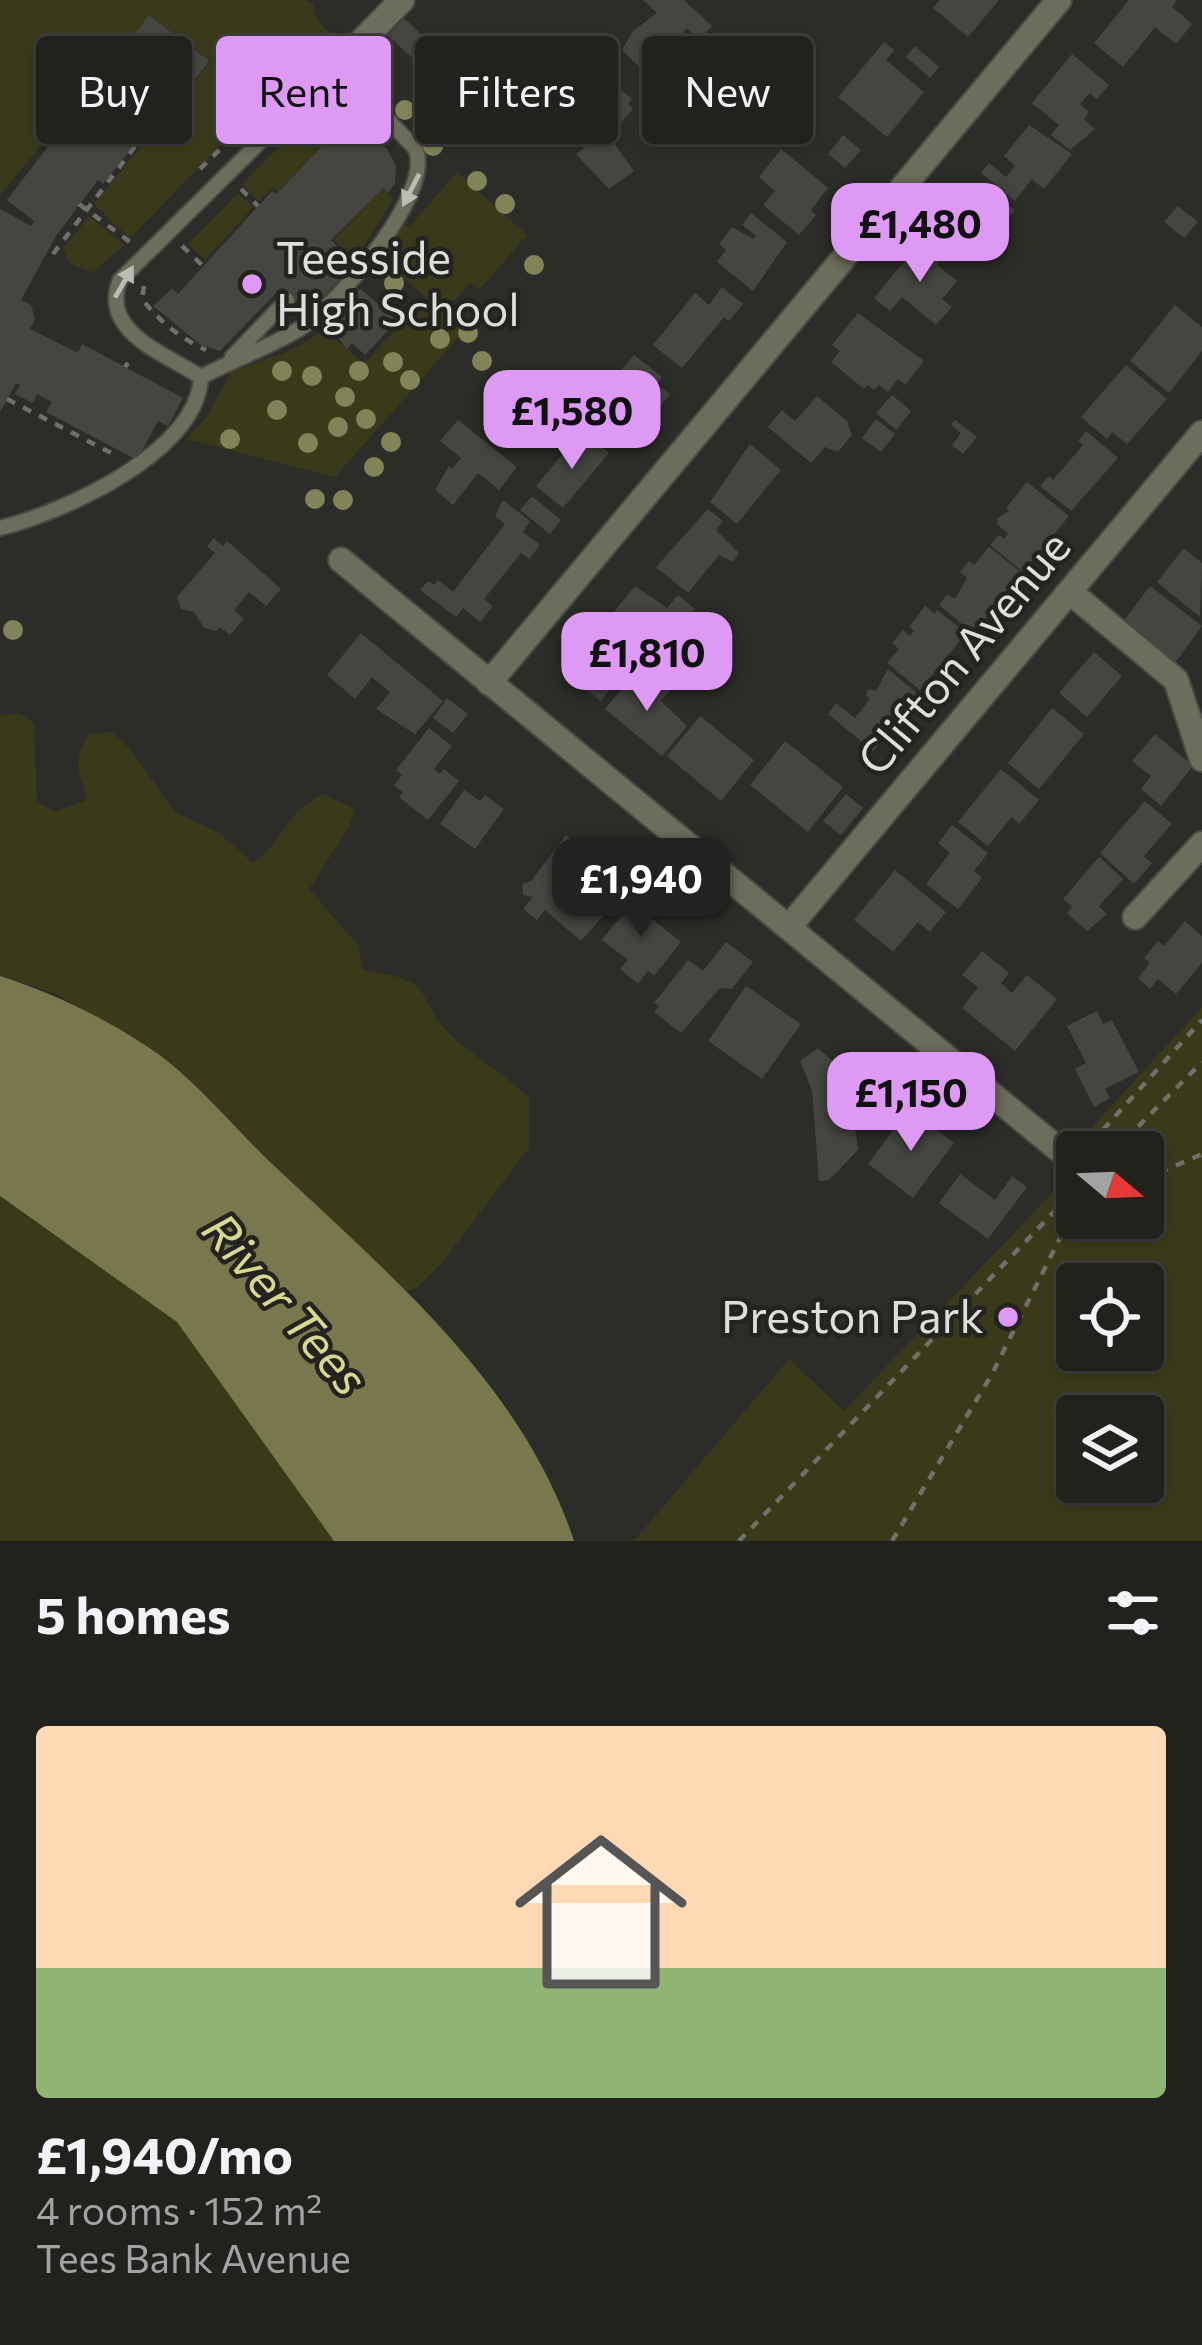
<!DOCTYPE html>
<meta charset="utf-8">
<style>
:root{--surface:#21221e;--page:#292a27;--text:#f1f3f6;--muted:#a2a4a4;--line:#3e3f3c;--accent:#dd99f3}
body{margin:0;font-family:Commissioner,sans-serif;background:var(--page);color:var(--text);height:100vh;display:flex;flex-direction:column;font-size:45px;white-space:nowrap}
*{box-sizing:border-box;margin:0}
p{font-size:39px;color:var(--muted)}
.icon{flex:none;width:66px;height:66px;fill:none;stroke:currentColor;stroke-width:2;stroke-linecap:round;stroke-linejoin:round}
.map{position:relative;height:1541px;overflow:hidden}
.side{display:flex;flex-direction:column;background:var(--surface);flex:1}
.side>*{flex:none}
.banner{position:absolute;left:36px;top:36px;width:1131px;height:108px;display:flex;gap:24px}
.needle{width:78px;rotate:109deg}
.buttons{position:absolute;left:1056px;top:1131px;display:grid;gap:24px}
.buttons a{display:grid;place-items:center;width:108px;height:108px;border-radius:12px;background:var(--surface);box-shadow:0 3px 9px #0004,0 0 0 3px var(--line);font-size:60px}
.price{position:absolute;translate:-50% -102px;padding:0 27px;border-radius:24px;background:var(--accent);color:#111;font-size:39px;line-height:78px;filter:drop-shadow(0 3px 6px #0008)}
.price::after{content:'';position:absolute;left:50%;top:72px;width:36px;height:27px;margin-left:-18px;background:inherit;clip-path:polygon(0 0,100% 0,50% 100%)}
.price.on{background:#222;color:#fff}
ul{padding:0;list-style:none}
li{display:grid;align-content:center;gap:24px;height:636px;padding:0 36px}
li+li{border-top:3px solid var(--line)}
li span{display:grid;place-items:center;height:372px;border-radius:12px;color:#555}
li>.icon{margin-inline-start:auto}
span .icon{width:216px;height:216px;fill:#fffc;stroke-width:1}
li b{font-size:51px}
h2{display:flex;justify-content:space-between;align-items:center;height:144px;padding:0 36px;font-size:51px}
.pill{padding:0 42px;border-radius:12px;background:var(--surface);box-shadow:0 3px 9px #0004,0 0 0 3px var(--line);font-size:42px;line-height:108px}
.pill.on{background:var(--accent);color:#111}
.map>svg:first-child{display:block}
.green{fill:#3a3a1a;fill-rule:evenodd}
.water{fill:#78774d}
.building{fill:#464641}
.lines{fill:none;stroke-linecap:round;stroke-linejoin:round}
.service-casing{stroke:#484945;stroke-width:18}
.minor-casing{stroke:#484945;stroke-width:28}
.path{stroke:#6f6f6b;stroke-width:4.5;stroke-dasharray:9 9;stroke-linecap:butt}
.service{stroke:#6c6d5b;stroke-width:14}
.minor{stroke:#6c6d5b;stroke-width:24}
.tree{fill:#83835a}
.oneway{fill:#bcbcb5}
.poi-dot{fill:#dd99f3;stroke:#23231f;stroke-width:4.5}
.labels{text-anchor:middle;stroke-width:9;stroke-linejoin:round;paint-order:stroke}
.poi-label{font-size:45px;fill:#dededb;stroke:#23231f;text-anchor:start}
.street-label{font-size:45px;fill:#dededb;stroke:#23231f}
.water-label{font-size:48px;font-style:italic;fill:#d8d892;stroke:#23231f}
</style>
<div class="map">
<svg width="1202" height="1541" viewBox="0 0 1202 1541">
<rect width="100%" height="100%" fill="#2c2d28"/>
<path class="green" d="M0,0h306l7,4 4,16 22,22 -90,74 -116,119 -6,1 -33,-32 116,-142 -60,-47 -150,180z
M306,118l12,15 4,-3 8,7 -52,54 -5,-4 -14,14 -17,-16z
M457,172l70,63 -48,55 -9,-7 -27,30 20,19 -128,145 -149,-38 22,-24 23,-43c34,-14 63,-18 93,-43l40,35 60,-66 12,9 -53,-48 20,-36 6,4z
M382,189l11,10 -38,61 -22,-20z
M238,193l15,14 -48,53 -17,-16z
M89,216l35,29 -32,28 -23,-10 -6,-14z
M18,713l16,10 3,79 18,10 32,-12c-7,-29 -17,-39 3,-66l22,-2 18,17 45,63 44,21 34,30c32,-22 29,-49 70,-69l32,15 -6,18 -40,62 49,56 5,25c83,12 45,26 91,68 24,22 51,38 75,59v51l-89,117 -24,24 -10,2 -254,-242 -95,-55 -57,-18v-260z
M1202,1007v534h-568l155,-182 55,52 212,-222 28,-53zM1077,1152h66v66h-66zM1077,1284h66v66h-66zM1077,1416h66v66h-66z
M0,1197l177,124 157,220h-334z"/>
<path class="water" d="M0,976c53,17 101,40 148,71 44,29 82,76 120,113 117,111 254,222 306,381h-240l-157,-219 -177,-126z"/>
<path class="building" d="M643,0h41l28,26 -13,14 -12,-12 -42,44 -23,-22 11,-19 24,-18z
M940,0h59l-31,37 -35,-29z
M1129,0h48l-5,7 20,17 -16,20 -21,-17 -32,40 -29,-24z
M149,15l60,46 -51,65 -11,-8 -18,22 6,4 -32,40 -5,-4 -42,56 -35,64 10,5 4,14 -5,10 48,24 4,-9 101,54 -15,28 -10,-5 -21,39 -91,-48 6,-10 -15,-8 -4,9 -18,-9 5,-9 -4,-2 -16,29v-203l31,17 3,-5 -27,-21z
M404,18l60,58 -15,17 -61,-58z
M884,42l10,8 -8,10 38,32 -37,45 -49,-40z
M915,46l24,21 -9,11 -24,-21z
M1072,54l37,31 -12,14 -7,-6 -10,11 9,8 -5,7 11,10 -25,21 -19,-15 8,-10 -27,-22z
M697,61l14,13 -13,14 -14,-13z
M722,75l26,21 -32,37 -23,-19z
M601,80l16,15 4,-5 11,9 -4,5 5,5 -16,18 -6,-5 -3,3 5,4 -5,6 26,36 -25,18 -33,-35 14,-11 -20,-17 -5,4 -5,-6 27,-36 3,3z
M329,95l58,54 9,17 -1,17 -7,10 -5,-5 -52,52 24,24 -47,48 -26,-25 -62,64 -19,-6 -48,-39 19,-18 6,6 94,-103 4,3 55,-57 -13,-13 9,-10 -9,-9z
M1029,125l43,29 -28,35 -12,-10 -17,22 -34,-28 8,-10 17,14 9,-11 -11,-10z
M843,135l18,15 -16,18 -17,-14z
M781,149l47,39 -17,22 5,5 -17,20 -36,-30 12,-14 -16,-14z
M965,182l26,21 6,-7 18,14 -27,34 -16,-14 -10,13 -28,-22z
M1178,206l20,16 -14,16 -20,-16z
M751,213l36,29 -34,49 -36,-29 9,-12 -7,-6 13,-17 21,12 3,-3 -14,-11z
M921,241l21,17 -5,7 20,16 -15,18 10,8 -16,18 -34,-28 -12,14 -16,-13z
M722,287l21,17 -14,17 -5,-4 -42,51 -29,-23 42,-52 14,12z
M361,289l36,32 -32,34 -13,-12 -5,6 -22,-27 29,-31z
M1175,305l27,22v24l-33,42 -39,-32z
M858,313l66,48 -19,24 -7,-6 -10,13 -9,-7 -5,5 -7,-5 -3,4 -33,-27 9,-11 -8,-6z
M634,355l28,22 -5,7 13,10 -16,20 -14,-11 -12,15 -9,-7 -21,26 -16,-13 43,-48 -5,-4z
M1126,365l41,34 -40,45 -15,-12 -5,7 -26,-22z
M892,395l19,16 -15,19 -20,-17z
M817,396l30,25 5,14 -14,17 -13,-5 -14,16 -43,-36 14,-17 13,11z
M876,419l19,15 -14,18 -19,-14z
M458,420l59,47 -18,23 -21,-17 -25,32 -18,-15 14,-24 3,3 9,-11 -21,-17z
M955,420l22,17 -14,17 -11,-9 9,-12 -10,-8z
M1086,431l32,27 -47,53 -31,-25 9,-10 4,4 30,-35 -5,-4z
M589,437l20,16 -46,55 -27,-22 31,-37 7,6z
M750,444l31,26 -44,54 -27,-22z
M1027,482l42,34 -46,56 -33,-27 9,-10 5,4 4,-5 -11,-10v-6l12,-7 -3,-3z
M532,496l29,24 -11,14 -30,-24z
M503,500l27,21 -7,11 17,13 -11,14 -8,-6 -37,46 9,7 -13,16 -17,-14 -7,9 -36,-27 8,-9 6,4 4,-5 15,12 52,-68 -10,-8z
M708,509l15,12 -7,9 23,23 -6,9 -14,-7 -31,38 -32,-26z
M214,538l9,8 4,-5 54,48 -15,17 -17,-14 -15,18 10,9 -14,16 -10,-8 -4,4 -12,-3 -10,-16 -13,-3 -4,-12 38,-44 -8,-7z
M989,547l33,26 -49,60 -34,-28 8,-11 8,5 12,-21 -7,-6 9,-11 5,4z
M1184,548l18,15 -2,54 -43,-35z
M635,586l32,22 11,-13 17,14 -9,12 -7,-6 -39,48 -39,-35z
M1150,586l52,40 -30,41 -53,-40z
M925,606l10,8 2,-4 29,23 -46,57 -33,-27 12,-14 -7,-6 11,-13 7,6 4,-5 -5,-4z
M361,633l82,68 -28,33 -39,-25 14,-17 -18,-15 -17,22 -28,-24z
M597,633l26,20 -16,22 8,7 -14,19 -31,-23z
M1094,652l28,24 -35,41 -28,-24z
M888,669l31,26 -46,56 -45,-37 8,-11 19,15 15,-19 -4,-3 2,-7 8,2z
M634,674l15,13 8,-8 13,11 -9,11 26,25 -25,30 -57,-47z
M447,698l21,16 -15,19 -20,-15z
M1052,708l32,26 -45,55 -31,-26z
M700,716l54,44 -33,41 -54,-45z
M429,728l23,18 -18,23 6,5 4,-5 15,12 -31,39 -29,-23 4,-5 -9,-7 8,-10 -6,-5z
M1155,734l38,32 -32,40 -20,-17 10,-13 -19,-15z
M785,741l58,46 -35,45 -58,-47z
M1001,769l38,31 -20,24 -7,-7 -24,29 -30,-24z
M464,790l16,11 5,-6 19,14 -29,40 -35,-25z
M846,794l17,14 -22,27 -18,-14z
M1145,801l27,23 -28,32 8,7 -18,21 -34,-31z
M952,825l36,28 -14,18 8,7 -24,31 -32,-25 24,-31 -12,-10z
M566,835l62,53 -47,53 -36,-31 -8,10 -14,-11 10,-12 -10,-2 -1,-11 9,-3z
M1099,857l24,22 -24,27 8,8 -20,17 -20,-18 5,-6 -9,-8z
M895,870l51,42 -16,20 -12,-10 -25,30 -39,-32z
M638,895l21,16 -7,8 29,23 -27,34 -6,-5 -10,13 -18,-15 8,-9 -26,-20z
M1185,921l17,15v27l-26,31 -18,-15 -8,10 -12,-11 12,-15 -6,-5 14,-17 6,5z
M726,942l27,20 -21,27 -12,-1 -39,45 -27,-21 5,-6 -5,-3 34,-43 15,11z
M982,951l27,22 -8,10 11,10 15,-18 30,24 -42,52 -53,-43 16,-21 -16,-12z
M746,986l55,38 -39,55 -54,-38z
M1097,1011l6,13 9,-4 27,52 -34,17 5,9 -16,9 -19,-38 11,-6 -19,-37z
M818,1048l30,27 10,75 -29,30 -10,1 -7,-91 -12,-29z
M909,1109l45,34 -41,55 -45,-34z
M960,1174l35,26 17,-24 15,11 -39,52 -49,-36z"/>
<g class="lines">
<g class="service-casing">
<path id="service" d="M336,67l79,81c21,43 -77,156 -114,180 -31,19 -68,32 -100,49 -35,-23 -102,-45 -81,-97l235,-232
M232,357l55,-57
M0,528c64,-16 197,-75 201,-151"/>
</g>
<g class="minor-casing">
<path id="minor" d="M355,48l47,-48
M341,560l733,602
M1070,592l106,88 26,79
M489,683l570,-683
M1135,917l67,-73
M789,927l413,-494"/>
</g>
<path class="path" d="M200,169l65,-64
M241,189l17,17
M79,204l51,38
M182,246l22,21
M53,254l100,-131
M144,286l-2,13c17,22 38,39 64,51
M125,367l3,-4
M7,399l110,57
M1091,1143l111,-123
M1113,1152l89,-90
M1143,1180l59,-26
M739,1541l335,-350 -6,-4
M892,1541l100,-167 85,-170"/>
<use href="#service" class="service"/>
<use href="#minor" class="minor"/>
</g>
<g class="tree">
<circle cx="405" cy="110" r="10"/>
<circle cx="433" cy="146" r="10"/>
<circle cx="477" cy="181" r="10"/>
<circle cx="505" cy="204" r="10"/>
<circle cx="534" cy="265" r="10"/>
<circle cx="394" cy="283" r="10"/>
<circle cx="468" cy="333" r="10"/>
<circle cx="440" cy="339" r="10"/>
<circle cx="482" cy="361" r="10"/>
<circle cx="393" cy="362" r="10"/>
<circle cx="282" cy="371" r="10"/>
<circle cx="359" cy="371" r="10"/>
<circle cx="312" cy="376" r="10"/>
<circle cx="410" cy="380" r="10"/>
<circle cx="345" cy="397" r="10"/>
<circle cx="277" cy="410" r="10"/>
<circle cx="366" cy="419" r="10"/>
<circle cx="338" cy="427" r="10"/>
<circle cx="230" cy="439" r="10"/>
<circle cx="391" cy="442" r="10"/>
<circle cx="308" cy="443" r="10"/>
<circle cx="374" cy="467" r="10"/>
<circle cx="315" cy="499" r="10"/>
<circle cx="343" cy="500" r="10"/>
<circle cx="13" cy="630" r="10"/>
</g>
<defs><path id="oneway-solid" d="M-6-.8H1V-3.2L6.5 0L1 3.2V.8H-6Z" transform="scale(3)"/></defs>
<g class="oneway">
<use href="#oneway-solid" transform="translate(411 190) rotate(117)"/>
<use href="#oneway-solid" transform="translate(124 282) rotate(-60)"/>
</g>
<g class="poi-dot">
<circle cx="252" cy="284" r="12"/>
<circle cx="1008" cy="1317" r="12"/>
</g>
<g class="labels">
<g class="poi-label">
<text x="276" y="274">Teesside<tspan x="276" dy="52">High School</tspan></text>
<text x="984" y="1333" text-anchor="end">Preston Park</text>
</g>
<g class="street-label">
<text transform="translate(964 653) rotate(-50)" y="16">Clifton Avenue</text>
</g>
<g class="water-label">
<text transform="translate(285 1304) rotate(49)" y="17">River Tees</text>
</g>
</g>
</svg>
<div class="buttons">
<a><svg class="needle" viewBox="-14 -14 28 28"><path d="M0-13l5 13h-10z" fill="#e53935"/><path d="M0 13l5-13h-10z" fill="#a2a4a4"/></svg></a>
<a><svg class="icon" aria-label="locate" viewBox="0 0 24 24"><circle cx="12" cy="12" r="6"/><path d="M12 2v4M12 18v4M2 12h4M18 12h4"/></svg></a>
<a><svg class="icon" aria-label="layers" viewBox="0 0 24 24"><path d="M12 4l9 5-9 5-9-5zM3 14l9 5 9-5"/></svg></a>
</div>
<b class="price" style="left:920px;top:285px">£1,480</b>
<b class="price" style="left:572px;top:472px">£1,580</b>
<b class="price" style="left:647px;top:714px">£1,810</b>
<b class="price on" style="left:641px;top:940px">£1,940</b>
<b class="price" style="left:911px;top:1154px">£1,150</b>
<div class="banner">
<a class="pill">Buy</a>
<a class="pill on">Rent</a>
<a class="pill">Filters</a>
<a class="pill">New</a>
</div>
</div>
<section class="side">
<h2>5 homes<svg class="icon" aria-label="filters" viewBox="0 0 24 24"><path d="M4 7h16M4 17h16"/><circle cx="9" cy="7" r="2"/><circle cx="15" cy="17" r="2"/></svg></h2>
<ul>
<li><span style="background:linear-gradient(#ffd9b3 65%,#8fb573 0)"><svg class="icon" aria-label="home" viewBox="0 0 24 24"><path d="M3 11l9-7 9 7M6 9v11h12V9"/></svg></span><div><b>£1,940/mo</b><p>4 rooms · 152 m²</p><p>Tees Bank Avenue</p></div></li>
</ul>
</section>
